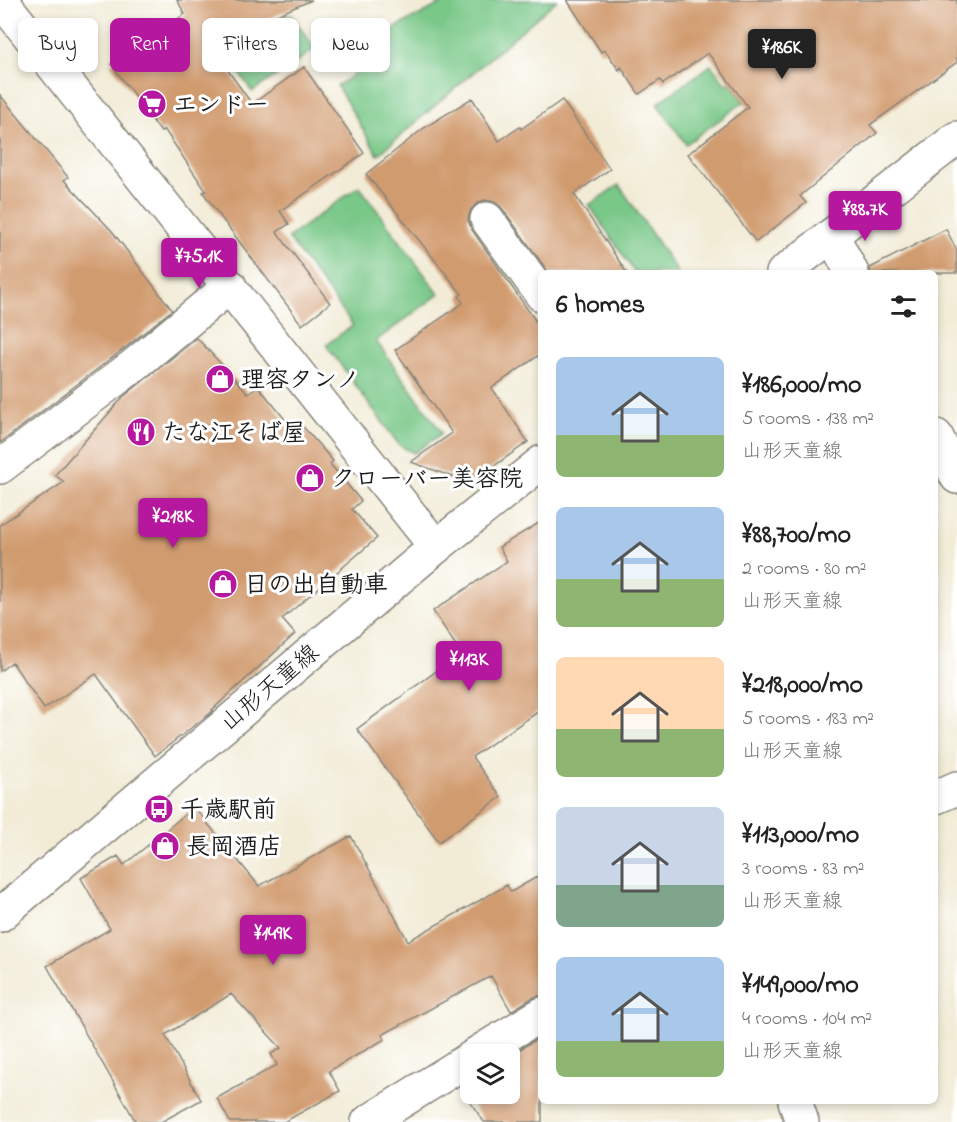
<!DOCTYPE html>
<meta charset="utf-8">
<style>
:root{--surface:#fff;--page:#f6f6f6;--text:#222;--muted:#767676;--accent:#b5179e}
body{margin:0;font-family:"Indie Flower","Klee One",sans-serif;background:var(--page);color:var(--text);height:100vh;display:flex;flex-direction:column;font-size:22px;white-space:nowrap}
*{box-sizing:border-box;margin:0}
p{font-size:20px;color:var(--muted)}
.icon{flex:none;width:33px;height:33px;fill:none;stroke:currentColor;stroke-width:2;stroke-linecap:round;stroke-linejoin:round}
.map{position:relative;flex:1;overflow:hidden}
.side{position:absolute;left:538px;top:270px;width:400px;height:834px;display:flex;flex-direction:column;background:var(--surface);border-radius:9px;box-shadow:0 3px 9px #0003}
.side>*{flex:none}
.guide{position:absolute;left:18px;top:18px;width:430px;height:54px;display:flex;gap:12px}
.buttons{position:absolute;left:460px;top:1044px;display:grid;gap:12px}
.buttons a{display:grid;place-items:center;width:60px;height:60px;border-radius:9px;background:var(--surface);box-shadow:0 3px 9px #0003;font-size:30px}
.price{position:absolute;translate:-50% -51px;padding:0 14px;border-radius:6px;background:var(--accent);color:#fff;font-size:20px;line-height:39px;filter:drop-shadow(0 2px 3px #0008)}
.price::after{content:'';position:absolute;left:50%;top:36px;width:18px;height:14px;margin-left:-9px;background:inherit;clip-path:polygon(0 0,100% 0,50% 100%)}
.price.active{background:#222;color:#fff}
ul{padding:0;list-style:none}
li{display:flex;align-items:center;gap:18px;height:150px;padding:0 18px}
li span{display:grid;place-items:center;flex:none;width:168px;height:120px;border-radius:9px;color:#555}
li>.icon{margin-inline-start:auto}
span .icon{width:72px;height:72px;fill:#fffc;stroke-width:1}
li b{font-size:26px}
h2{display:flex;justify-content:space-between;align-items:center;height:72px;padding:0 18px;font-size:26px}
.tag{padding:0 21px;border-radius:9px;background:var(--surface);box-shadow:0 3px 9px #0003;font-size:21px;line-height:54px}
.tag.active{background:var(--accent);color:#fff}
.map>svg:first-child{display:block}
.green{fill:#79c888;stroke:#4a7252;stroke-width:1.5}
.building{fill:#d19b6f}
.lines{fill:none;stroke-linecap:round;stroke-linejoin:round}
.minor-casing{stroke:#87847a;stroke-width:36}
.major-casing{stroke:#87847a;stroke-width:36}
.minor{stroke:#fff;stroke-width:33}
.major{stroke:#fff;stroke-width:33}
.labels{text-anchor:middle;stroke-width:6;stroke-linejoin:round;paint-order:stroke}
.poi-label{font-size:24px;font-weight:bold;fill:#1c1c1c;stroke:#fff;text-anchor:start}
.street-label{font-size:24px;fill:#1c1c1c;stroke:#fff}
</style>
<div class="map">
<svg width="957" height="1122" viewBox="0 0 957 1122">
<rect width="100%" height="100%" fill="#fff"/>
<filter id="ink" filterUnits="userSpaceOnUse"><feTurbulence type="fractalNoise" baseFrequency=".0167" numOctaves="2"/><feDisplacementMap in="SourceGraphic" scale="12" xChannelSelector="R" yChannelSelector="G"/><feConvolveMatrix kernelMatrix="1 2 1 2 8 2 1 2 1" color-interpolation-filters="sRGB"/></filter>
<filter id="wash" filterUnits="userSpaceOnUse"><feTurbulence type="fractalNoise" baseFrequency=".008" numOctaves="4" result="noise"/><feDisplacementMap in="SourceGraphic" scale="24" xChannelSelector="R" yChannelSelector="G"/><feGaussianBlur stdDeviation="1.35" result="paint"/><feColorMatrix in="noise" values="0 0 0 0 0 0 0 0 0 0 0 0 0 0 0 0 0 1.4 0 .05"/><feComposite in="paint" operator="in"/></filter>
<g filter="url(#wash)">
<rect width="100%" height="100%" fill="#f2ecd7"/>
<path class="green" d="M448,0h109l-179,155 -41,-69 46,-32 4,-22z
M291,14l24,35 -63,43 -28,-43 11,-8z
M711,65l15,20 4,-3 14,20 -58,42 -29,-40z
M619,185l59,88h-43l-46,-68z
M359,186l80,108 -63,47 66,92 -28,20 -15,-8 -73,-100 27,-20 -65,-87z"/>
<g id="blocks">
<path class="building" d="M177,0h135l-103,44 43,60 52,-37 60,86 -84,58 9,13 -12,8 53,71 -28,22 -88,-117 -11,-16 3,-1 -42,-62 -3,3 -50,-68 74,-50z
M567,0h390v62l-87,63 7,8 -77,63 6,7 -50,39 -68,-88 60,-47 -40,-54 -45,31 -3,-4 -21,14 -18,-27 -2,3 -14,-20 -4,2z
M0,95l68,82 -4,3 48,51 60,79 -51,41 -121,92z
M472,98l27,43 21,-14 1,2 41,-29 48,69 -36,25 53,79h-78l-47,-65 -7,-6 -11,-2 -8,4 -6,7 -2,9 4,10 70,100v23l-50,35 36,54 -58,41 -59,-21 41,-29 -57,-83 68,-47 -4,-7 3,-2 -96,-120 58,-46z
M946,229l11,22v22h-86l-1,-5z
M197,338l51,55 10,-7 34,42 7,-6 34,39 -3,3 31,37 -9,8 25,29 -95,81 13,15 -83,76 1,1 -58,45 -59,-82 -52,35 -32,-47 -12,9v-146l64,-43 -9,-7 68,-78z
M542,521v188l-70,48 29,40 -62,45 -82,-113 104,-76 -28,-42 74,-50 -8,-14z
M194,807l65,79 92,-50 57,105 99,-56 4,7 31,-18v121l-10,3 -21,13 -20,-35 -109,59 3,4 -56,32 11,20 -56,31h-54l-13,-24 60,-33 -6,-11 10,-6 -50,-54 -66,41 36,65 -40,22h-25l-89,-156 63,-37 -29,-51 37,-22 6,9z
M542,1036v86h-58l-24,-35 11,-7v14h39v-39z"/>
</g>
</g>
<g filter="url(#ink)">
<use href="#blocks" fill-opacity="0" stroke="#87847a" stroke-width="1.5"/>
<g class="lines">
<g class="minor-casing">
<path id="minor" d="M1,0l435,547
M487,219l55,76
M832,235l20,38
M936,436l21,41
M0,467l133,-101 97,-80
M936,797l21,-9
M476,1054l66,-40
M795,1101l7,21
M368,1122l103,-64"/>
</g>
<g class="major-casing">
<path id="major" d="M783,273l174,-135
M0,915l436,-368 106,-85"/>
</g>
<use href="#minor" class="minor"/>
<use href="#major" class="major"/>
</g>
</g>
<defs>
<g id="supermarket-disc" transform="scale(1.5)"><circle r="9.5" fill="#b5179e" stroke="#fff"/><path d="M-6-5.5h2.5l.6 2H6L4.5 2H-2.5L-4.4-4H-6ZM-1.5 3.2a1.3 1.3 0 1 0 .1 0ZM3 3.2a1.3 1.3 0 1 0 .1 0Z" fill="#fff"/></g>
<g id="shop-disc" transform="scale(1.5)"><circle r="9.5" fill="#b5179e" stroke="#fff"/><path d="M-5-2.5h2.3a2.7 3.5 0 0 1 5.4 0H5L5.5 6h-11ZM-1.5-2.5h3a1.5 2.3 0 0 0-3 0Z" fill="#fff"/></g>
<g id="restaurant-disc" transform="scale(1.5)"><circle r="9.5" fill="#b5179e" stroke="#fff"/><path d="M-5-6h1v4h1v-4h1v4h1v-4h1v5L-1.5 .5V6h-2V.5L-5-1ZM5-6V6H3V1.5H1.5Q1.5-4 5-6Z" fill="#fff"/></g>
<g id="bus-disc" transform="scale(1.5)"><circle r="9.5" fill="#b5179e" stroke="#fff"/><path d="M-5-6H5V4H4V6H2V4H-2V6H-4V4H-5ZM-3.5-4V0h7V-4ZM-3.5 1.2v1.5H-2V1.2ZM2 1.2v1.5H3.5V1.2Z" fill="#fff"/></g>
</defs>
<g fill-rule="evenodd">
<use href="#supermarket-disc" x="152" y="104"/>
<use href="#shop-disc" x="220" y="379"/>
<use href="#restaurant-disc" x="141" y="432"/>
<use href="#shop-disc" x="310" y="478"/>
<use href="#shop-disc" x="223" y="584"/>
<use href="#bus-disc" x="159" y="809"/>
<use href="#shop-disc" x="165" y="846"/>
</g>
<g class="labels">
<g class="poi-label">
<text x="173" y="112">エンドー</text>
<text x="241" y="387">理容タンノ</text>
<text x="162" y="440">たな江そば屋</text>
<text x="331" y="486">クローバー美容院</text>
<text x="244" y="592">日の出自動車</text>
<text x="180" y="817">千歳駅前</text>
<text x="186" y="854">長岡酒店</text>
</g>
<g class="street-label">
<text transform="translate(269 687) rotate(-40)" y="8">山形天童線</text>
</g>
</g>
</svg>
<div class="buttons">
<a><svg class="icon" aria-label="layers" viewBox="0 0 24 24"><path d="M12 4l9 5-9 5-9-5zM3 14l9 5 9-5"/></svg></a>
</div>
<b class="price active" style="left:782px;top:80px">¥186K</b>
<b class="price" style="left:865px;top:242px">¥88.7K</b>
<b class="price" style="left:199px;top:289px">¥75.1K</b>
<b class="price" style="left:173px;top:549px">¥218K</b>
<b class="price" style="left:469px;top:692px">¥113K</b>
<b class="price" style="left:273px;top:966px">¥149K</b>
<div class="guide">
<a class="tag">Buy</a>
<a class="tag active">Rent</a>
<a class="tag">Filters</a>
<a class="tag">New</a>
</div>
<section class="side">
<h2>6 homes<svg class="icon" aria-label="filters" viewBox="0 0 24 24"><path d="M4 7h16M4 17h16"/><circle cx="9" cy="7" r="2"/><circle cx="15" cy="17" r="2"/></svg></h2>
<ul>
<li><span style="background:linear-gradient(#a9c7e8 65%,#8fb573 0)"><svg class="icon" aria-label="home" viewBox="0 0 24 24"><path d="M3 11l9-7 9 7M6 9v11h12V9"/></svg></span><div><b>¥186,000/mo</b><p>5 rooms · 138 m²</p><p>山形天童線</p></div></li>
<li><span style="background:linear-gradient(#a9c7e8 60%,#8fb573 0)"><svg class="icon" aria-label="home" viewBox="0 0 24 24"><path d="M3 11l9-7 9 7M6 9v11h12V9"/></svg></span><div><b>¥88,700/mo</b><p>2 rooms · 80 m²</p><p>山形天童線</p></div></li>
<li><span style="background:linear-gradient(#ffd9b3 60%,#8fb573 0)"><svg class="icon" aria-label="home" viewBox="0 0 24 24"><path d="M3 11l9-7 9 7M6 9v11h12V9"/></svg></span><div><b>¥218,000/mo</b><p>5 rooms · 183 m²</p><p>山形天童線</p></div></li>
<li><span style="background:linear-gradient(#c9d6e8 65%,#7fa58c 0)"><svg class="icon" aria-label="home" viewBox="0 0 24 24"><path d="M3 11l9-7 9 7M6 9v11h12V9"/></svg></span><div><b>¥113,000/mo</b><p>3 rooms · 83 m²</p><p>山形天童線</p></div></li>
<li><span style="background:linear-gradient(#a9c7e8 70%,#8fb573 0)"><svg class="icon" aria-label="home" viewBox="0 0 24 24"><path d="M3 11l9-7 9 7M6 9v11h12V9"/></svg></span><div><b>¥149,000/mo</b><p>4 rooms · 104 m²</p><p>山形天童線</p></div></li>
</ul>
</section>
</div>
